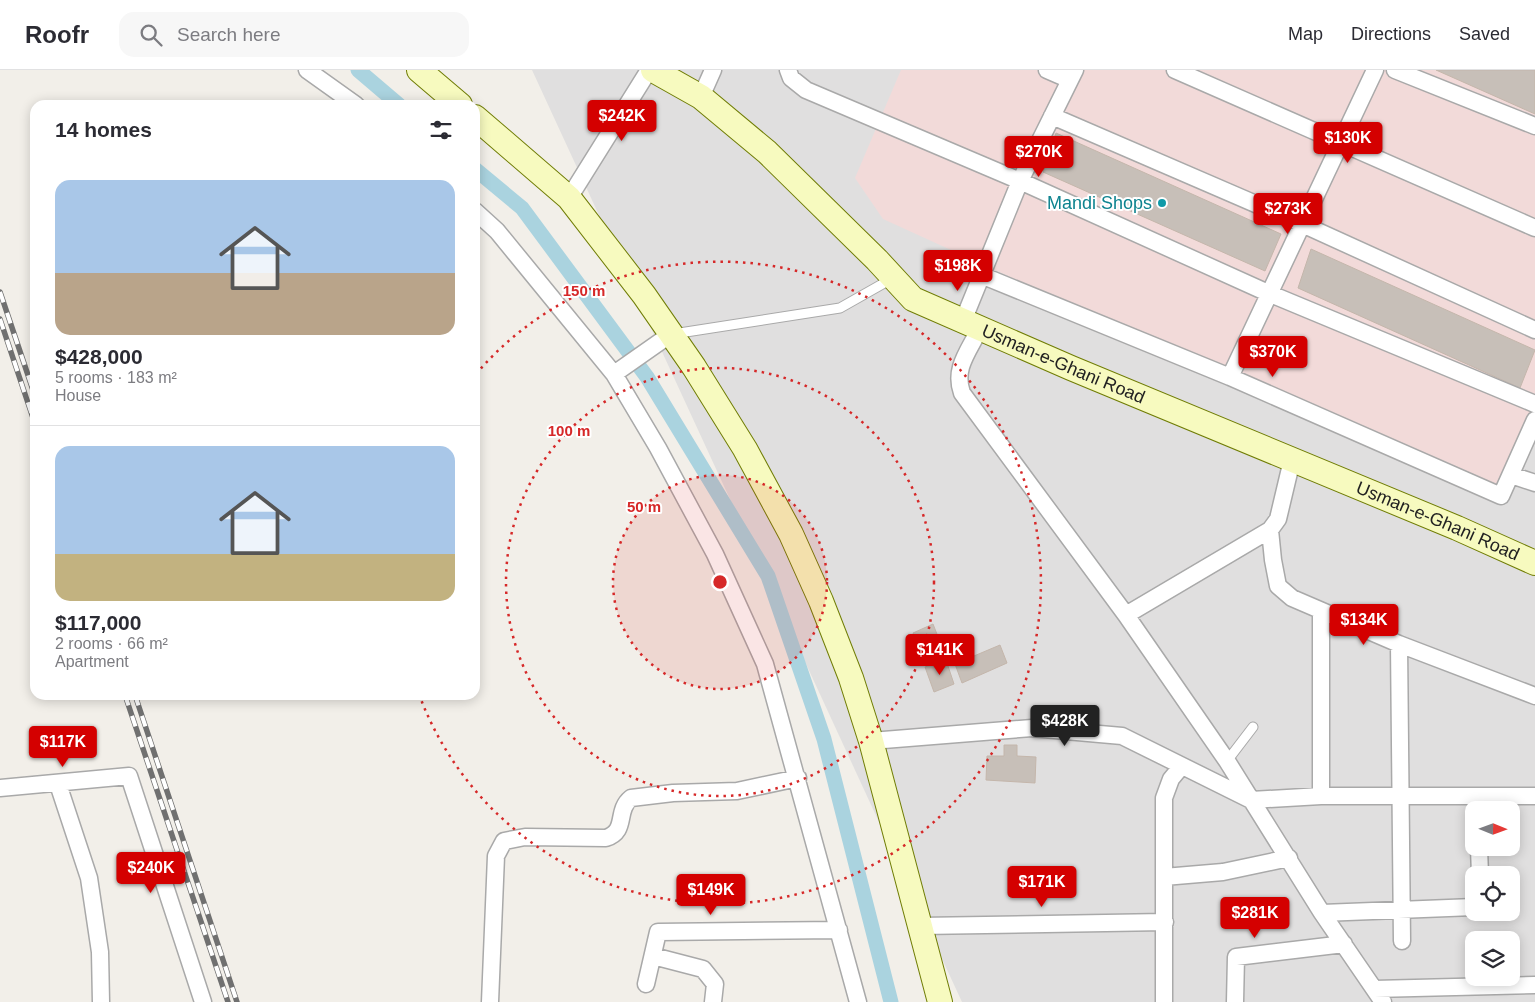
<!DOCTYPE html>
<meta charset="utf-8">
<style>
:root{--surface:#fff;--page:#f7f7f7;--text:#2b2b33;--muted:#7c7c81;--line:#e1e1e2;--accent:#d40000}
body{margin:0;font-family:Arial,sans-serif;background:var(--page);color:var(--text);height:100vh;display:flex;flex-direction:column;font-size:19px;white-space:nowrap}
*{box-sizing:border-box;margin:0}
p{font-size:16px;color:var(--muted)}
.icon{flex:none;width:28px;height:28px;fill:none;stroke:currentColor;stroke-width:2;stroke-linecap:round;stroke-linejoin:round}
.map{position:relative;flex:1;overflow:hidden}
.side{position:absolute;left:30px;top:30px;width:450px;height:600px;display:flex;flex-direction:column;background:var(--surface);border-radius:15px;box-shadow:0 2px 12px #0003}
.side>*{flex:none}
.needle{width:32px;rotate:91deg}
.controls{position:absolute;left:1465px;top:731px;display:grid;gap:10px}
.controls a{display:grid;place-items:center;width:55px;height:55px;border-radius:10px;background:var(--surface);box-shadow:0 2px 12px #0003;font-size:25px}
.price{position:absolute;translate:-50% -42px;padding:0 11px;border-radius:5px;background:var(--accent);color:#fff;font-size:16px;line-height:32px;filter:drop-shadow(0 1px 2px #0008)}
.price::after{content:'';position:absolute;left:50%;top:30px;width:15px;height:11px;margin-left:-8px;background:inherit;clip-path:polygon(0 0,100% 0,50% 100%)}
.price.active{background:#222;color:#fff}
ul{padding:0;list-style:none}
li{display:grid;align-content:center;gap:10px;height:265px;padding:0 25px}
li+li{border-top:1px solid var(--line)}
li span{display:grid;place-items:center;height:155px;border-radius:15px;color:#555}
li>.icon{margin-inline-start:auto}
span .icon{width:90px;height:90px;fill:#fffc;stroke-width:1}
li b{font-size:21px}
h2{display:flex;justify-content:space-between;align-items:center;height:60px;padding:0 25px;font-size:21px}
header{display:flex;align-items:center;gap:30px;box-sizing:border-box;height:70px;padding:0 25px;background:var(--surface);border-bottom:1px solid var(--line)}
header strong{font-size:24px}
nav{display:flex;gap:28px;margin-inline-start:auto;font-size:18px}
.search{width:350px;height:45px;background:var(--page);display:flex;align-items:center;gap:12px;box-sizing:border-box;padding:0 18px;border-radius:15px;color:var(--muted);font-size:19px}
.map>svg:first-child{display:block}
.residential{fill:#e0dfdf;fill-rule:evenodd}
.commercial{fill:#f2dad9}
.lines{fill:none;stroke-linecap:round;stroke-linejoin:round}
.canal{stroke:#aad3df;stroke-width:15}
.building{fill:#c7bfb8;stroke:#c4b6ab}
.lane-casing{stroke:#a9a9a9;stroke-width:11}
.street-casing{stroke:#a9a9a9;stroke-width:19}
.secondary-casing{stroke:#707d05;stroke-width:26}
.lane{stroke:#fff;stroke-width:9}
.street{stroke:#fff;stroke-width:16}
.secondary{stroke:#f7fabf;stroke-width:24}
.rail-casing{stroke:#707070;stroke-width:5.5}
.rail{stroke:#fff;stroke-width:4;stroke-dasharray:11;stroke-linecap:butt}
.ring{fill:none;stroke:#d62828;stroke-width:2.5;stroke-dasharray:2.5 5}
.culture-dot{fill:#0f9aa8;stroke:#fff;stroke-width:2}
.labels{text-anchor:middle;stroke-width:4;stroke-linejoin:round;paint-order:stroke}
.culture-label{font-size:18px;fill:#0d838f;stroke:#fff;text-anchor:end}
.street-label{font-size:18px;fill:#222;stroke:#fff}
.centre{fill:#d62828;stroke:#fff;stroke-width:2.5}
.ring-label{font-size:15px;text-anchor:middle;font-weight:bold;fill:#d62828;stroke:#fff;stroke-width:4;stroke-linejoin:round;paint-order:stroke}
</style>
<header>
<strong>Roofr</strong>
<div class="search"><svg class="icon" aria-label="search" viewBox="0 0 24 24"><circle cx="10" cy="10" r="6"/><path d="M15 15l6 6"/></svg>Search here</div>
<nav><a>Map</a><a>Directions</a><a>Saved</a></nav>
</header>
<div class="map">
<svg width="1535" height="932" viewBox="0 0 1535 932">
<rect width="100%" height="100%" fill="#f2efe9"/>
<path class="residential" d="M532,0h1003v932h-573zM1474,740h37v38h-37zM1474,805h37v37h-37zM1474,870h37v38h-37z"/>
<path class="commercial" d="M901,0h634v367l-29,66 -623,-284 -28,-41z"/>
<g class="lines">
<path class="canal" d="M358,0l41,35
M475,99l47,39 125,169 121,199 56,163 67,263"/>
</g>
<path class="building" d="M1436,0h99v44z
M1056,63l225,101 -16,37 -222,-99z
M1311,179l224,101 -15,38 -222,-100z
M933,554l9,23 -20,8 -9,-22z
M1000,575l7,18 -45,20 -7,-19z
M946,590l8,24 -20,8 -9,-25z
M1004,675h13v11l19,1 -1,26 -49,-3 1,-24h17z"/>
<g class="lines">
<g class="lane-casing">
<path id="lane" d="M673,264l167,-26 53,-30
M1227,691l26,-34"/>
</g>
<g class="street-casing">
<path id="street" d="M307,0l49,35
M788,0l3,8 15,12 214,91 248,112 267,111
M1047,0l23,10
M1175,0l360,158
M1395,0l140,56
M701,27l12,-27
M1052,46l250,108 233,106
M569,128l80,-128
M475,141l22,20 117,143 44,74 57,106 50,110 93,338
M981,205l249,102 271,119 34,-76
M963,251l57,-140 55,-111
M980,258c-11,23 -27,40 -18,65l164,222 101,146 95,152 61,89
M614,304l57,-40
M1230,307l145,-307
M1511,405l24,8
M1270,460l3,30 5,26 14,12 107,46 136,52
M1321,541v185
M1126,545l144,-85 8,-11 14,-59
M1399,574l3,297
M871,671l161,-13 90,8 129,64 70,-4h214
M58,714l31,94 11,74 1,50
M0,718l129,-12 74,226
M1479,778l1,27
M1164,807l59,-5 66,-14
M1322,843l152,-6
M920,856l245,-4
M653,886l50,13 12,15 -2,18
M646,914l12,-52 181,-2
M1374,919l161,-4
M490,932l6,-146 8,-15 21,-4 81,1c22,-7 9,-27 25,-40l42,-5 64,-2 61,-13
M1164,932v-204l7,-19 10,-12
M1235,932l1,-45 108,-13"/>
</g>
<g class="secondary-casing">
<g id="secondary">
<path d="M419,0l41,35"/>
<path id="s1" d="M653,0l48,27 66,55 110,108 36,39 158,69 386,160 78,35"/>
<path d="M475,47l94,81 75,97 50,72 51,82 46,85 30,67 30,77 20,63 69,261"/>
</g>
</g>
<use href="#lane" class="lane"/>
<use href="#street" class="street"/>
<use href="#secondary" class="secondary"/>
<g class="rail-casing">
<path id="rail" d="M0,222l35,104
M0,249l35,105
M125,625l103,307
M135,625l102,307"/>
</g>
<use href="#rail" class="rail"/>
</g>
<circle cx="720" cy="512" r="107" fill="#d62828" fill-opacity=".12"/>
<g class="ring">
<circle cx="720" cy="512" r="107"/>
<circle cx="720" cy="512" r="214"/>
<path d="M476 304A321 321 0 1 1 420 627"/>
</g>
<circle class="culture-dot" cx="1162" cy="133" r="5"/>
<g class="labels">
<g class="culture-label">
<text x="1152" y="139">Mandi Shops</text>
</g>
<g class="street-label">
<text dy="6" stroke="none"><textPath href="#s1" startOffset="512">Usman-e-Ghani Road</textPath></text>
<text dy="6" stroke="none"><textPath href="#s1" startOffset="918">Usman-e-Ghani Road</textPath></text>
</g>
</g>
<circle cx="720" cy="512" r="8" class="centre"/>
<g class="ring-label">
<text x="584" y="226">150 m</text>
<text x="569" y="366">100 m</text>
<text x="644" y="442">50 m</text>
</g>
</svg>
<div class="controls">
<a><svg class="needle" viewBox="-14 -14 28 28"><path d="M0-13l5 13h-10z" fill="#e53935"/><path d="M0 13l5-13h-10z" fill="#7c7c81"/></svg></a>
<a><svg class="icon" aria-label="locate" viewBox="0 0 24 24"><circle cx="12" cy="12" r="6"/><path d="M12 2v4M12 18v4M2 12h4M18 12h4"/></svg></a>
<a><svg class="icon" aria-label="layers" viewBox="0 0 24 24"><path d="M12 4l9 5-9 5-9-5zM3 14l9 5 9-5"/></svg></a>
</div>
<b class="price" style="left:622px;top:72px">$242K</b>
<b class="price" style="left:1348px;top:94px">$130K</b>
<b class="price" style="left:1039px;top:108px">$270K</b>
<b class="price" style="left:1288px;top:165px">$273K</b>
<b class="price" style="left:958px;top:222px">$198K</b>
<b class="price" style="left:1273px;top:308px">$370K</b>
<b class="price" style="left:1364px;top:576px">$134K</b>
<b class="price" style="left:940px;top:606px">$141K</b>
<b class="price active" style="left:1065px;top:677px">$428K</b>
<b class="price" style="left:63px;top:698px">$117K</b>
<b class="price" style="left:151px;top:824px">$240K</b>
<b class="price" style="left:1042px;top:838px">$171K</b>
<b class="price" style="left:711px;top:846px">$149K</b>
<b class="price" style="left:1255px;top:869px">$281K</b>
<section class="side">
<h2>14 homes<svg class="icon" aria-label="filters" viewBox="0 0 24 24"><path d="M4 7h16M4 17h16"/><circle cx="9" cy="7" r="2"/><circle cx="15" cy="17" r="2"/></svg></h2>
<ul>
<li><span style="background:linear-gradient(#a9c7e8 60%,#b9a48a 0)"><svg class="icon" aria-label="home" viewBox="0 0 24 24"><path d="M3 11l9-7 9 7M6 9v11h12V9"/></svg></span><div><b>$428,000</b><p>5 rooms · 183 m²</p><p>House</p></div></li>
<li><span style="background:linear-gradient(#a9c7e8 70%,#c2b280 0)"><svg class="icon" aria-label="home" viewBox="0 0 24 24"><path d="M3 11l9-7 9 7M6 9v11h12V9"/></svg></span><div><b>$117,000</b><p>2 rooms · 66 m²</p><p>Apartment</p></div></li>
</ul>
</section>
</div>
